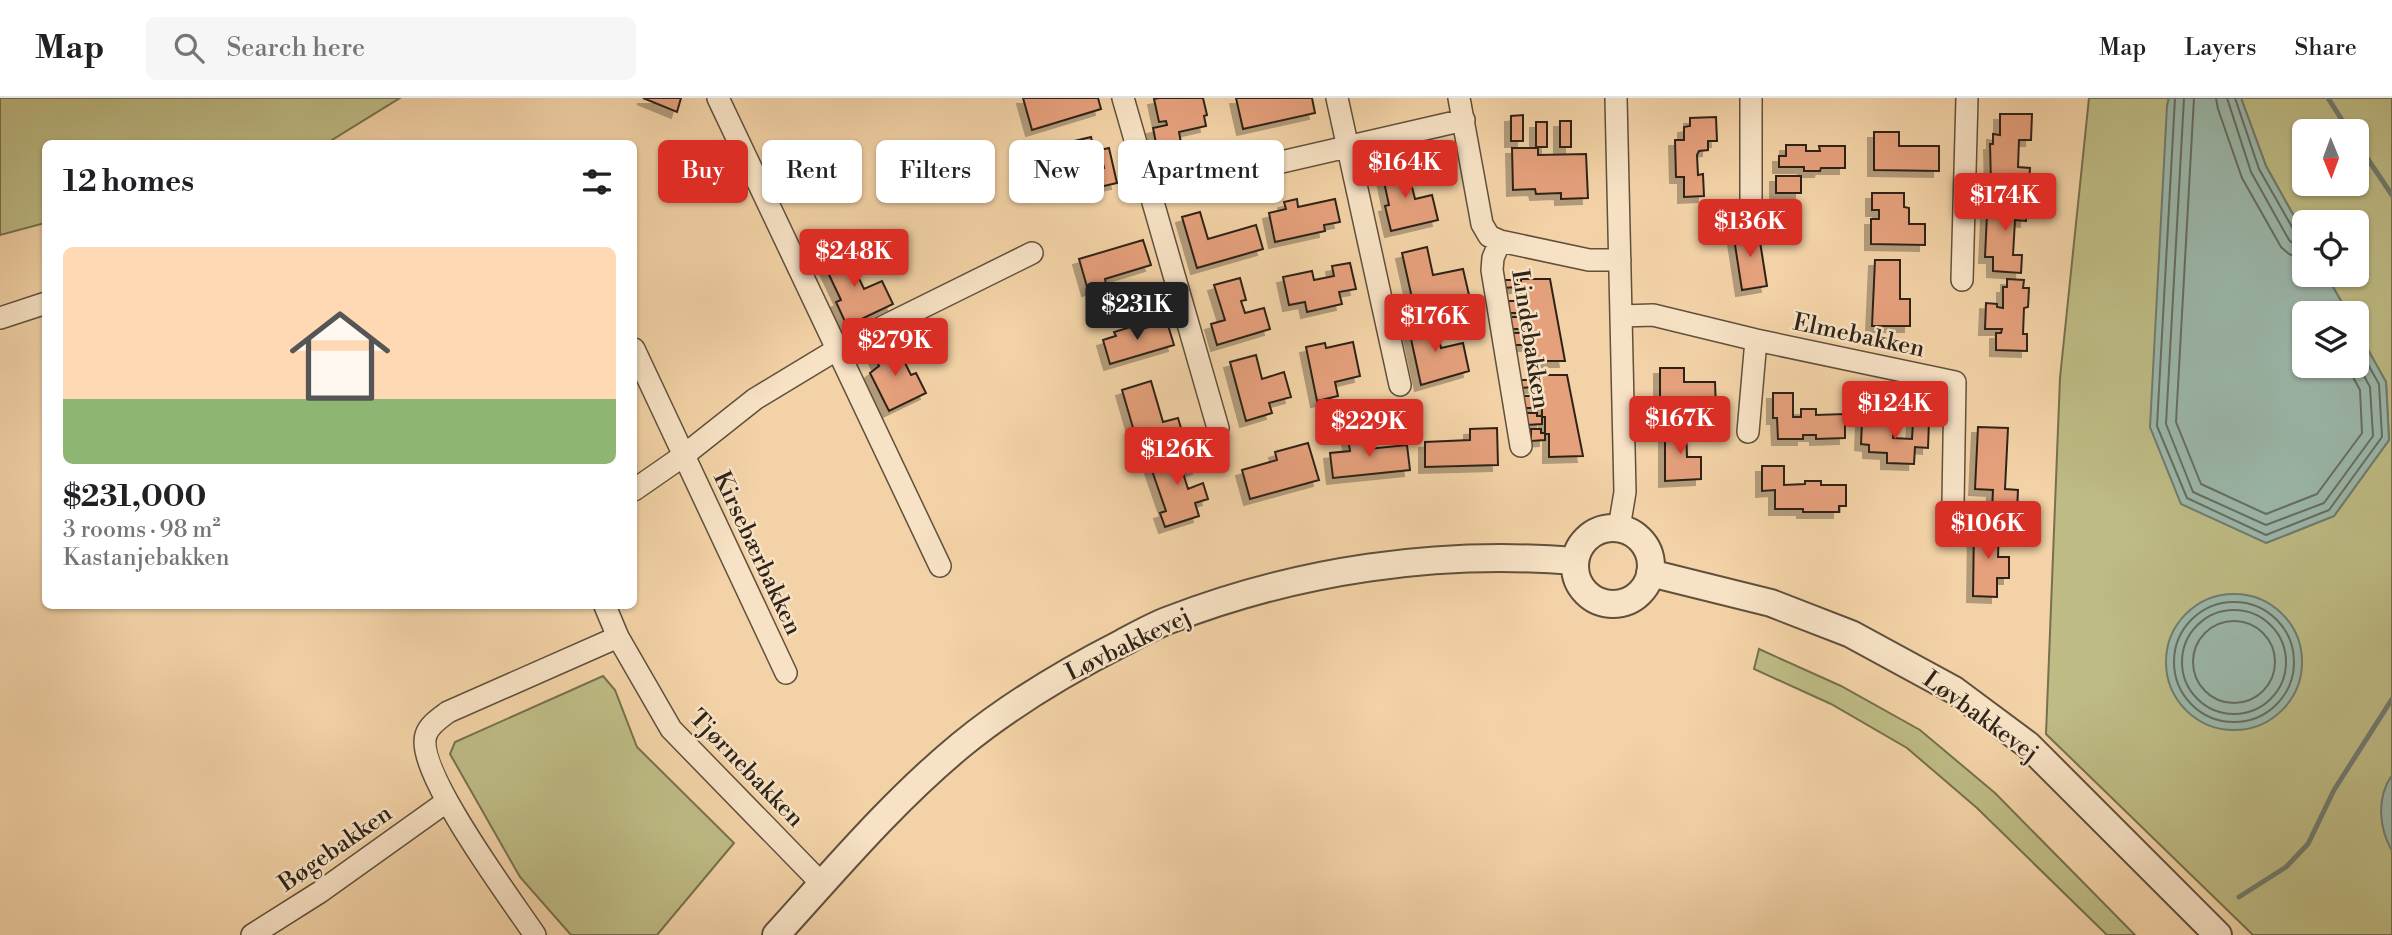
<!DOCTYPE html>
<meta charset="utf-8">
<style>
:root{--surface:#fff;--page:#f6f6f6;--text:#202124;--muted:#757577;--line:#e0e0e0;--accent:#d93025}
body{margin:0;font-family:"Libre Bodoni",serif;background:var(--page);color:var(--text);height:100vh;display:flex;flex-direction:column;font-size:26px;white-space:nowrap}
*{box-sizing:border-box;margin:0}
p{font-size:23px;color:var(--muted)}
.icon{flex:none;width:38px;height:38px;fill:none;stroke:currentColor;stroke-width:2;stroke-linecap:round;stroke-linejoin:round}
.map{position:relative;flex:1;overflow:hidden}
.details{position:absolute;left:42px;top:42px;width:595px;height:469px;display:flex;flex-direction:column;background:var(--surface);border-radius:10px;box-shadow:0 2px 5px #0004}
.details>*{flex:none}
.guide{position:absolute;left:658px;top:42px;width:665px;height:63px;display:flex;gap:14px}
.needle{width:46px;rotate:179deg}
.buttons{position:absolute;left:2292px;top:21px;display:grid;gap:14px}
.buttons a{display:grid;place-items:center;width:77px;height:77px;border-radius:10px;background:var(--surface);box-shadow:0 2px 5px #0004;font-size:35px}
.price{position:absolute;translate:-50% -60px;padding:0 16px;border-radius:7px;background:var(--accent);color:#fff;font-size:23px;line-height:46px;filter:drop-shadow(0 2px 4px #0008)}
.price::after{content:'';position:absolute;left:50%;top:42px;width:21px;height:16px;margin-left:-10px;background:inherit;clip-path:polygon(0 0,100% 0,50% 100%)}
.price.current{background:#222;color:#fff}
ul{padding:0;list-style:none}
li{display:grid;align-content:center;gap:14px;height:371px;padding:0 21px}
li span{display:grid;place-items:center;height:217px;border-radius:10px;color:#555}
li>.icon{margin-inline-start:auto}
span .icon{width:126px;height:126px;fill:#fffc;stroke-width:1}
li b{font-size:30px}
h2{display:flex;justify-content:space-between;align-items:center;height:84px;padding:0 21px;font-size:30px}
.tag{padding:0 24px;border-radius:10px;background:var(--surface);box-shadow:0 2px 5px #0004;font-size:24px;line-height:63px}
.tag.current{background:var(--accent);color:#fff}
header{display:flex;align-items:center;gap:42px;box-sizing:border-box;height:98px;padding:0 35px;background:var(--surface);border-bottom:2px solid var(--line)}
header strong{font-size:33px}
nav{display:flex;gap:38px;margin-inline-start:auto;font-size:24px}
.search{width:490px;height:63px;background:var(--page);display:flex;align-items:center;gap:18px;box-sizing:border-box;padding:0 24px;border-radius:10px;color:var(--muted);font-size:26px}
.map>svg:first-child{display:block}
.green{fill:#bebb84;stroke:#76704e;stroke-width:2;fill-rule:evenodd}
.water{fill:#9bb7aa;stroke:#707c70;stroke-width:2}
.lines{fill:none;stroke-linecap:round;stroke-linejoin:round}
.shore{stroke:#656e62;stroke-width:2}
.stream{stroke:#707c70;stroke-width:5}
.building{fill:#e5a07b;stroke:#2f2419;stroke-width:2;filter:url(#shadow)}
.minor-casing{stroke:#60503c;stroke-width:24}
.tertiary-casing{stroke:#60503c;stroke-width:30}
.minor{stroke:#f7e2c5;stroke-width:21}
.tertiary{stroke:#f7e2c5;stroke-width:26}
.labels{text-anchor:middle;stroke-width:5;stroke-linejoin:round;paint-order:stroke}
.street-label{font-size:24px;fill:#2f2419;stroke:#f7e2c5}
</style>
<header>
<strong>Map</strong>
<div class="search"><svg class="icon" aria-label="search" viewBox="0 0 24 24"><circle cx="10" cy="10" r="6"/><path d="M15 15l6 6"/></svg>Search here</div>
<nav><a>Map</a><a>Layers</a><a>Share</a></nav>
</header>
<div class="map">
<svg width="2392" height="837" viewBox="0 0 2392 837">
<defs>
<filter id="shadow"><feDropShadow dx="-6" dy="6" stdDeviation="0" flood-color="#0004"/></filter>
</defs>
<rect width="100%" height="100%" fill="#f2d2a6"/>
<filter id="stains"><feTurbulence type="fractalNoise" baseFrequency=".00286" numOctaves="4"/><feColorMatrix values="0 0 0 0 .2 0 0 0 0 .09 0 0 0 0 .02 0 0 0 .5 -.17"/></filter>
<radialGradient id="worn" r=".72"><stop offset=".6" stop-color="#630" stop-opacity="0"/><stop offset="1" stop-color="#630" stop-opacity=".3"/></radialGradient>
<path class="green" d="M0,0h400l-73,45 -281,1 -1,79 -45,12z
M2089,0h80l-2,8 99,437 68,-27 55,-76 -3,-58 -29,-52v-17h-9l-22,-38h31v-53h-52v14l-39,-70 -25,-68h151v837h-139l-207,-201 14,-356zM2305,33h52v53h-52z
M1759,551l82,37 79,44 75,63 140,142h-28l-130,-127 -70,-60 -76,-44 -77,-35z
M603,578l12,14 22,57 97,96 -77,92h-86l-51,-58 -70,-123 5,-12z"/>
<path class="water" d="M2169,0h72l25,68 39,70v39h21l22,38h-43v53h52v-36l29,52 3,58 -55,76 -68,27 -85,-39 -31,-77 17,-321z
M2166 564a68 68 0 1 1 136 0a68 68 0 1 1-136 0Z
M2392,677v76c-13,-23 -16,-53 0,-76z"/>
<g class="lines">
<path class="shore" d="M2175,0l-18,328 30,72 79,37 63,-25 53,-73 -3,-53 -22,-39
M2184,0l-18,326 27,68 73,33 58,-22 49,-67 -3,-49 -13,-24
M2194,0l-18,324 25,62 65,30 51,-20 45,-61 -2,-43 -13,-24
M2216,0l2,11 24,69 39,69 8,7 16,6
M2227,0l24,74 38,68 7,6 9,1
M2235,0l24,71 37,65 9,4
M2174 564a60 60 0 1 1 120 0a60 60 0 1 1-120 0Z
M2182 564a52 52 0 1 1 104 0a52 52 0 1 1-104 0Z
M2193 564a41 41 0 1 1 82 0a41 41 0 1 1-82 0Z"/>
<path class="stream" d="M2328,0l21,33
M2357,45l35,52
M2239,799l47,-30 22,-23 26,-54 58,-91"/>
</g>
<path class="building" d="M643,0h38l-4,14z
M1023,0h75l3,11 -69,21z
M1159,0h44l4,17 -3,1 2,10 -27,6 2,11 -24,5 -4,-20 14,-3 -1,-4 -7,1 -5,-23z
M1236,0h76l3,15 -72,16z
M2000,16h32l-1,26h-12l-1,27 12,1 -1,14 -38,2 -1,-40h3v-10l7,1z
M1523,17v26h-12v-25z
M1716,19l1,24h-9v9l-9,1 -2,4 1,20 5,-1 1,22 -20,1v-20h-8l-1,-37h9v-13l6,-1v-8z
M1560,23h11v26h-11z
M1536,24h11v25h-9v8l48,-1 2,44 -27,1v-6l-25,1 -1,-5 -22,1 -1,-42h24z
M1874,34h25v14h40v25l-65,-1z
M1091,39l4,18 -18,3 4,16 23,-6 -4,-18 9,-2 8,35 -57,13 -11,-49z
M1786,47h20v6h14l-1,-5h26v22h-24l-1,3h-16v-4h-25v-11h7z
M1406,65l9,36 17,-4 6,25 -47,11 -6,-25 4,-1 -8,-37z
M1776,78h25v17h-25z
M1872,95h32v14l5,1v16h16v21l-54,-1v-25h8v-9h-7z
M1994,98l33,2 -1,23 -11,-1 -2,35h9l-1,18 -28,-2v-14h-8l2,-43 6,1z
M1297,101l1,8 37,-8 5,23 -16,3 1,6 -50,11 -6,-29 17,-4 -2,-7z
M1200,114l8,27 48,-14 7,24 -66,19 -15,-51z
M1758,131l9,57 -25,4 -9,-58z
M1143,142l8,25 -46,14 1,5 -18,6 -9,-31z
M844,149l20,42 18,-8 11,23 -46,22 -11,-24 5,-2 -20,-42z
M1427,149l6,28 30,-6 6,26 -55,12 -12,-54z
M1875,162h25v39h10v27h-38z
M1350,165l6,26 -17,3 3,12 -35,8 -2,-10 -16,3 -6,-28 29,-6 2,9 20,-4 -2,-10z
M1240,180l6,22 -5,1 4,12 19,-5 6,21 -53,16 -6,-21 14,-4 -11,-35z
M1521,181h29l15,82h-33l-1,-24h-3v8h-15v-12h10v4h5v-15h-3l-1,7h-14v-12h10v4h4v-15h-2l-1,7h-14l-1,-12h10l1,4h4z
M2007,181l17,1 -1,8h6l-1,19 -4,1 -1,26h4v17l-31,-1v-17h5l1,-4h-17l1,-26 11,1v3l6,1v-21h4z
M1502,182h15v7l-14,1z
M1434,221l7,29 22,-5 6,28 -48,14 -13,-60z
M1167,224l7,23 -64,19 -7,-24 13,-4 -2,-4 23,-7 1,5z
M894,243l17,34 5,-2 10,20 -37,18 -19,-38 9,-7 -7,-14z
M1353,244l7,34 -25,6 3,14 -21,5 -11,-54 19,-4 1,5z
M1256,257l6,24 22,-7 7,25 -22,6 3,10 -26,8 -16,-59z
M1660,270h24v14h31l1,27h-56z
M1538,277h29l16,81 -34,1v-23h-4v6l-14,1v-12h10v4h4v-16h-3v7l-15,1v-12h10v3h5v-15l-3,-1v8h-15v-12h10v4h4z
M1520,282h14v7l-14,1z
M1151,283l12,41 15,-4 5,17 -23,7 -3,-11 -21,7 -14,-48z
M1773,295h20v24h8v-8h15v6l29,-1v24l-29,1v-4h-13v4h-25l-1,-21h-4z
M1862,323l32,1 -1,16 19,1 1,-18h16l-1,27 -13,-1 -1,17 -27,-1v-10l-18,-1v-7l-8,-1z
M1665,326h21l1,33h14v22l-36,2z
M1978,329l30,1 -3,61 13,1 -1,21 -25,-1 1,-20 -18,-1z
M1497,330l1,37 -73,2v-25l45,-2v-11z
M1367,338l1,13 39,-4 3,25 -77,8 -3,-25 20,-2 -2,-13z
M1308,345l11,37 -69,19 -8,-29 35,-10 -2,-8z
M1191,350l7,20 -15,5 5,16 15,-6 5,16 -13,4 4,13 -34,11 -5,-14 6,-2 -17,-49z
M1762,368h22v19l21,-1v-3h16v4h25v21h-7v6h-36v-3h-28v-19l-13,1z
M1974,427h25l-1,32h11v21h-12v19l-24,-1z"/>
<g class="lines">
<g class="minor-casing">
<path id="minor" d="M718,0l222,468
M1123,0l95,330
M1337,0l63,287
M1459,0l23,126 7,12 11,5 89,19h31
M1616,0l9,394 -6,36
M1751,0v104
M1151,94l313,-72
M1500,143l-7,17 -1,12 29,176
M1962,182l5,-182
M1622,218l31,-1 103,25 199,42 -2,121
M0,220l46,-15
M634,251l152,324
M1748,334l8,-92
M634,392l49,-34 72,-57 81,-49 196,-97
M605,508l13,31 53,92 151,155
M252,837l68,-43 126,-90
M535,837c-22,-33 -121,-165 -109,-200 3,-10 14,-17 22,-23l170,-75"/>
</g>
<g class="tertiary-casing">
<path id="tertiary" d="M1575 468a38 38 0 1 1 76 0a38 38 0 1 1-76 0Z
M1650,475l121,30 80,31 103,56 74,55 190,190
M776,837c59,-65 117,-134 185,-190 49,-40 104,-73 161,-102 15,-8 31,-17 47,-23 129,-50 268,-70 406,-59"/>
</g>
<use href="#minor" class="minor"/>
<use href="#tertiary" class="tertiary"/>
</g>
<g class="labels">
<g class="street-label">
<text transform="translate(1859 237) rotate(12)" y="8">Elmebakken</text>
<text transform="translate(1531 241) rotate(81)" y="8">Lindebakken</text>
<text transform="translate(758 455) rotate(65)" y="8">Kirsebærbakken</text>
<text transform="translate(1128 546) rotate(-26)" y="8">Løvbakkevej</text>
<text transform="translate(1981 618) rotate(36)" y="8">Løvbakkevej</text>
<text transform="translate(747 670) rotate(46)" y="8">Tjørnebakken</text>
<text transform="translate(335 750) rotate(-35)" y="8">Bøgebakken</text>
</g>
</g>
<rect width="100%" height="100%" filter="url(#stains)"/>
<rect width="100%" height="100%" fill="url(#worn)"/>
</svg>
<div class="buttons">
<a><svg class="needle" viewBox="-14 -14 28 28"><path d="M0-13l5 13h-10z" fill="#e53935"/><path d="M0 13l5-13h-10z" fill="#757577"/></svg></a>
<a><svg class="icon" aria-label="locate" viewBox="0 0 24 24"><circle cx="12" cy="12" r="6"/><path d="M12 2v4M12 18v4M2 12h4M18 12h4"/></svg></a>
<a><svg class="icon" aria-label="layers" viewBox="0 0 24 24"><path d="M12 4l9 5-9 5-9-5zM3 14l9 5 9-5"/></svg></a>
</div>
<b class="price" style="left:1405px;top:102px">$164K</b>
<b class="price" style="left:2005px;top:135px">$174K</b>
<b class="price" style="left:1750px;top:161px">$136K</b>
<b class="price" style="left:854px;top:191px">$248K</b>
<b class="price current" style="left:1137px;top:244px">$231K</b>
<b class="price" style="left:1435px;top:256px">$176K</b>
<b class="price" style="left:895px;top:280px">$279K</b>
<b class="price" style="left:1895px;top:343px">$124K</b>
<b class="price" style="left:1680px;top:358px">$167K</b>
<b class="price" style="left:1369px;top:361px">$229K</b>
<b class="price" style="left:1177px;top:389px">$126K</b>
<b class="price" style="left:1988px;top:463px">$106K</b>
<div class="guide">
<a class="tag current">Buy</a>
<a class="tag">Rent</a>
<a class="tag">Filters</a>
<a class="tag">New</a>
<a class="tag">Apartment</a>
</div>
<section class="details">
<h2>12 homes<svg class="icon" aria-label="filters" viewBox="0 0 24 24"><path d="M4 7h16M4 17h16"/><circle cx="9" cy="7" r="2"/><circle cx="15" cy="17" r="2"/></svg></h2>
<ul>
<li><span style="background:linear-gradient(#ffd9b3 70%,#8fb573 0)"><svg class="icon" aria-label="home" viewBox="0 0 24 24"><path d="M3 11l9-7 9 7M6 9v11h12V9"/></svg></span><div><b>$231,000</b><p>3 rooms · 98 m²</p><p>Kastanjebakken</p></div></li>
</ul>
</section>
</div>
